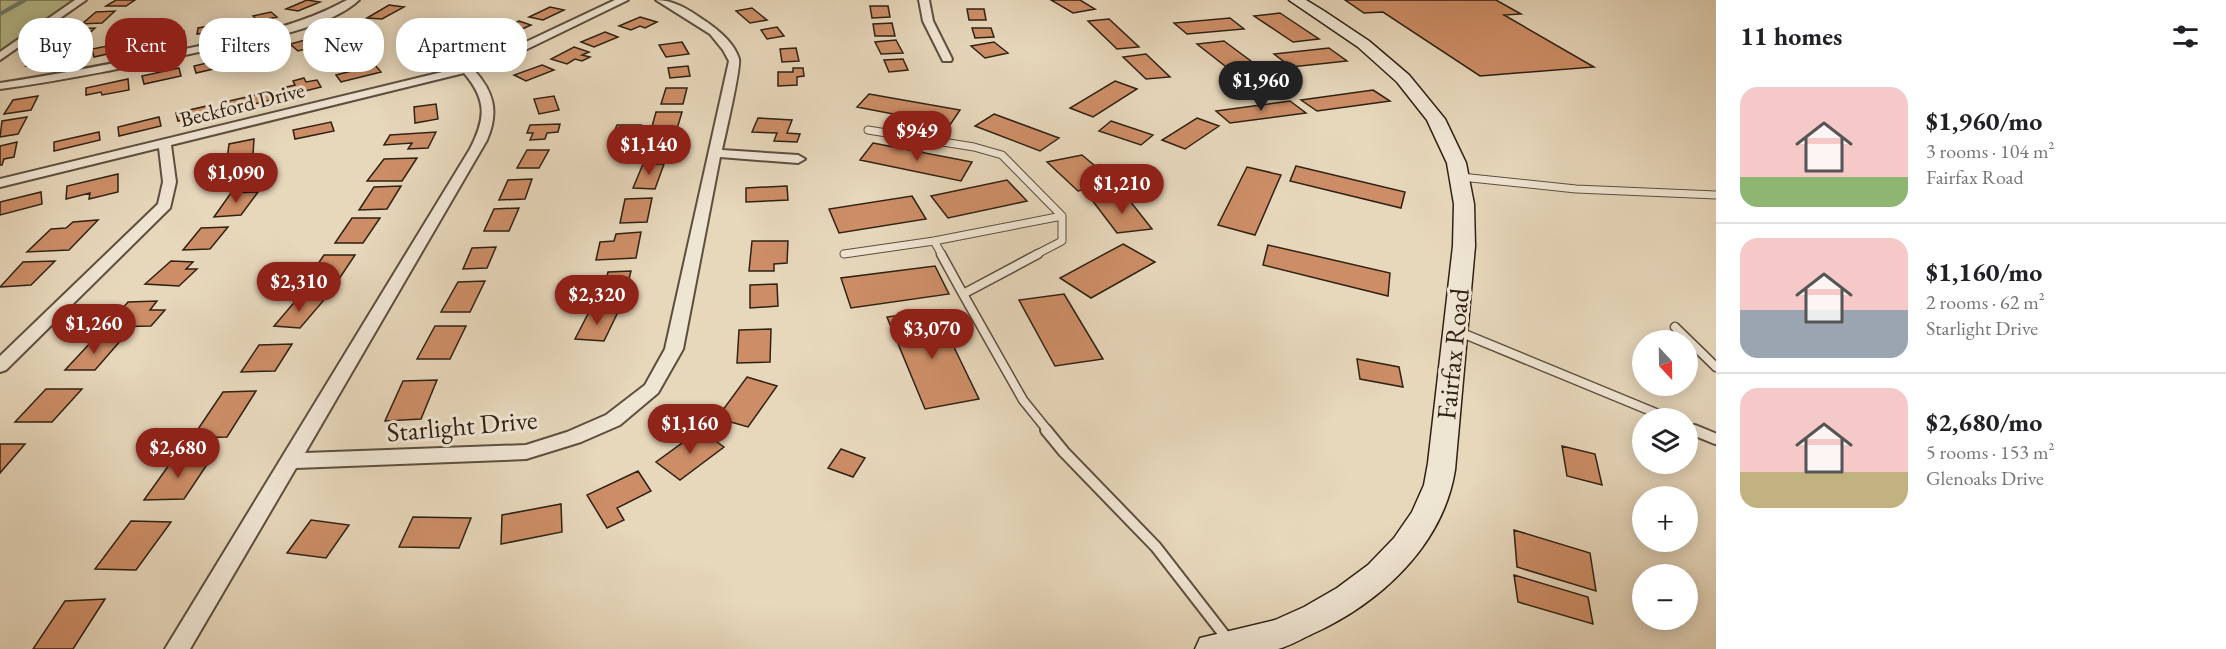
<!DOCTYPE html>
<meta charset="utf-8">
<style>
:root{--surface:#fff;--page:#f2f2f2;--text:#202124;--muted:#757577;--line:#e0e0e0;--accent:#8f2418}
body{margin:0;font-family:"EB Garamond",serif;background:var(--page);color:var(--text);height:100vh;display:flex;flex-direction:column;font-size:22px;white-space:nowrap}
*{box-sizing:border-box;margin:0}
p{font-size:20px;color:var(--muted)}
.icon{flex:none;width:33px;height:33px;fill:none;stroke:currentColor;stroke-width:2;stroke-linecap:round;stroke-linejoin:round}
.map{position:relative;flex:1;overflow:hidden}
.drawer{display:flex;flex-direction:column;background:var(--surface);width:510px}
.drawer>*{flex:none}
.guide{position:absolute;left:18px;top:18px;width:570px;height:54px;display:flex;gap:12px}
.needle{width:39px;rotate:158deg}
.fabs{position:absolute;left:1632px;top:330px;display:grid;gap:12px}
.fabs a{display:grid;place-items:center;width:66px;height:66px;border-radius:50%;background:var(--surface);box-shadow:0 3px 15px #0003;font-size:30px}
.price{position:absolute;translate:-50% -51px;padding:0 14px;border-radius:21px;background:var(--accent);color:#fff;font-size:20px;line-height:39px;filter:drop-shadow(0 2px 3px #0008)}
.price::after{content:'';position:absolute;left:50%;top:36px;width:18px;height:14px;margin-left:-9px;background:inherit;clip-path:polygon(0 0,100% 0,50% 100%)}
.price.current{background:#222;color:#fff}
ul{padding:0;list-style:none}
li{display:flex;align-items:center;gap:18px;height:150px;padding:0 24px}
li+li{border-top:2px solid var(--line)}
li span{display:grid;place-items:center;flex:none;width:168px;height:120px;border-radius:18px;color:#555}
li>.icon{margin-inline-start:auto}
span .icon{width:72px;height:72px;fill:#fffc;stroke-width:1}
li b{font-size:26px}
h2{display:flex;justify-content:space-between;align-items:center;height:72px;padding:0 24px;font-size:26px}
.tag{padding:0 21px;border-radius:24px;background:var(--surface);box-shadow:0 3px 15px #0003;font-size:21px;line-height:54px}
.tag.current{background:var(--accent);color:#fff}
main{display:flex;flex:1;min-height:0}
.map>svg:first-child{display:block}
.green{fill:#b8be8e;stroke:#747051;stroke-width:1.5}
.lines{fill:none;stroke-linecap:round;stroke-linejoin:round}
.stream{stroke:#6d7d72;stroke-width:4}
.building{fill:#cd8e67;stroke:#2f2214;stroke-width:1.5}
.lane-far2-casing{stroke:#5d4f3e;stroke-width:9}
.lane-far1-casing{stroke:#5d4f3e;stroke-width:11}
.lane-casing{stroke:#5d4f3e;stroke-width:14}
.street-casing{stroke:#5d4f3e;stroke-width:4}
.secondary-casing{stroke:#2f2214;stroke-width:3}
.lane-far2{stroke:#efe5d3;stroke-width:7}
.lane-far1{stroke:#efe5d3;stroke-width:8}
.lane{stroke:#efe5d3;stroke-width:10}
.street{fill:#efe5d3;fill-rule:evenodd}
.secondary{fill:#efe5d3;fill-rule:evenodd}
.labels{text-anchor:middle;stroke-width:6;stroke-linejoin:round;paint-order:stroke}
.far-street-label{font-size:22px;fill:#2f2214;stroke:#efe5d3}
.street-label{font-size:27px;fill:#2f2214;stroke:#efe5d3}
</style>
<main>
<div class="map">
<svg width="1716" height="649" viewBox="0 0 1716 649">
<rect width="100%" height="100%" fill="#e7d7bb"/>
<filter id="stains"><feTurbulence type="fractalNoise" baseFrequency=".00333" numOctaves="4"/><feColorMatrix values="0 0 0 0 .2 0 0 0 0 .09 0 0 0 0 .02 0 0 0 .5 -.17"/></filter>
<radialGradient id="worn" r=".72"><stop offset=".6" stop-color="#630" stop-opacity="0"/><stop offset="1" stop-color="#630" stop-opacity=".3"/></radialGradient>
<path class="green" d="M0,0h73l-73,51z"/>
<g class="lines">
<path class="stream" d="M0,14l25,-14"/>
</g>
<path class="building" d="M116,0h19l-9,6h-20z
M307,0l13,2 -22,9 -12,-2z
M1051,0h29l15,9 -22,4z
M1345,0h151l25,14 -17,1 90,52 -114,9 -97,-64 -19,1z
M389,5l15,2 -22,12 -15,-1z
M870,6h18l2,11 -18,1z
M550,7l14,3 -21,10 -14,-3z
M752,8l15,12 -17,3 -14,-12z
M967,9h17l2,11h-17z
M115,11l-13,12 -20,1 14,-12z
M271,12l6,5 -19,4 -5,-5z
M1280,13l39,26 -26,3 -39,-26z
M640,17l17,5 -12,6 -5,-2 -9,4 -12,-4z
M1230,18l14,11 -57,5 -13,-11z
M1109,19l30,28 -22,2 -29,-28z
M519,21l12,4 -20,9 -12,-4z
M357,22l14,4 -24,10 -13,-4z
M227,23v6l-30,5 1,-6z
M892,23l3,13h-20l-2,-12z
M777,27l7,9 -17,3 -6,-9z
M95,28l-14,13 -19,1 15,-13z
M972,28h19l3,9 -19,1z
M184,31l1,6 -34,7 -2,-6z
M605,32l13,5 -24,10 -13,-5z
M490,34l11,5 -28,11 -11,-5z
M320,36l10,7 -32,8 -8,-7z
M896,40l7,13 -22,1 -6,-12z
M132,41l2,7 -40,9 -2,-8z
M1224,41l39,29 -29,3 -37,-29z
M682,42l7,12 -23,3 -7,-12z
M994,42l14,11 -23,5 -14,-12z
M574,47l15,5 -7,3 8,2 -8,4 -7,-2 -8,5 -16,-5z
M278,48l3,7 -31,6 -2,-6z
M796,48l3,13 -17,1 -2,-13z
M1329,48l18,13 -56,6 -17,-13z
M68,54l-7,8 -35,4 7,-8z
M1146,54l24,23 -24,2 -23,-22z
M228,58l3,7 -35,8 -2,-7z
M903,59l5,11 -19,2 -5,-12z
M375,65l6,7 -40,10 -5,-7z
M542,65l12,5 -28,11 -12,-6z
M688,66l2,10 -20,2 -2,-10z
M179,68l2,8 -37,8 -2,-8z
M793,68h10l1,8 -7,1v8l-19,1v-14h15z
M304,78l2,4 11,-2 4,7 -36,9 -3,-8 13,-3 -2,-4z
M128,79l1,11 -27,5 -1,-3 -15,3v-7z
M1115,81l22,8 -44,28 -23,-9z
M666,88h21l-4,16h-22z
M1373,90l17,11 -73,10 -16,-11z
M268,92l3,8 -39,9 -3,-8z
M869,94l91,16 -10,15 -93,-18z
M38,96l-7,14 -27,4 9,-14z
M554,96l5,14 -20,4 -5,-15z
M1290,101l16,12 -76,10 -14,-12z
M436,104l2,15 -23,4 -1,-16z
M211,105l2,8 -35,8 -2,-8z
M656,112h26l-5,17 -26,1z
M994,114l65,24 -19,13 -65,-25z
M27,117l-9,17 -18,3 2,-16z
M159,117l2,9 -42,10 -1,-9z
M758,118l34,2 -5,13 13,1 -3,8 -23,-1 3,-8 -25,-1z
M1197,118l22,8 -34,23 -23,-9z
M1111,121l42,14 -12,10 -42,-14z
M331,122l3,9 -39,8 -2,-9z
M560,124l-2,8 -11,1 -2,6 -15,1 3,-7h-6l3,-8z
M617,125h24l-3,7h-24z
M99,132l1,8 -46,11v-9z
M436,132l-8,16 -20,1 4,-6 -28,2 6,-10z
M651,136h23l-6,20h-24z
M254,139l-1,16 -26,5 2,-16z
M17,142l-3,15 -10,2 -2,6h-2v-19z
M873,143l99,19 -11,19 -101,-21z
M527,150h22l-10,18h-22z
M1082,155l32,27 -36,9 -31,-29z
M417,158l-15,23h-35l17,-22z
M643,164h21l-9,25 -22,-1z
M253,166l-3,16 -28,5 4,-17z
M1296,166l109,26 -4,16 -111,-27z
M1247,167l34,8 -26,60 -37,-10z
M118,174v18l-29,7 1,-6 -24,6 1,-13z
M532,179l-7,20 -26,1 9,-20z
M1007,180l20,21 -79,17 -17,-22z
M401,186l-14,23 -28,1 15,-23z
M787,186l1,14 -42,2v-14z
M41,192l1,12 -42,11v-13z
M258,192l-17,23 -27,2 17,-24z
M912,196l14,23 -87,14 -10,-24z
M1126,196l26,33 -35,4 -25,-33z
M652,198l-5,24 -27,1 5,-24z
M519,208l-10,23h-25l10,-22z
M352,218h28l-17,25h-28z
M98,220l-29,30 -42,2 24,-23 15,-1 7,-6z
M228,227l-18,22 -27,1 18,-22z
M641,232l-5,26 -40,2 4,-18 14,-1 2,-7z
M752,241h36l-1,22 -13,1v7h-25z
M1123,244l32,18 -64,36 -31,-20z
M1268,245l122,28 -2,23 -125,-31z
M496,247l-9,21 -24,1 9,-21z
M324,255h31l-18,27 -32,1z
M55,261l-24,24 -31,2 23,-25z
M171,261l22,1 -7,7h11l-18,17 -34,-2z
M935,266l14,28 -98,14 -10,-30z
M631,271l-6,23 -23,1 6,-23z
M485,281l-15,31h-29l17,-30z
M777,284l1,22 -28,2v-23z
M1064,294l39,65 -48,7 -36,-66z
M298,298l26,2 -24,28 -26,-2z
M157,301l-7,9h15l-14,16 -45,1 22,-25z
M590,310l28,2 -14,29 -29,-2z
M936,310l43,89 -54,10 -38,-92z
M435,326h31l-16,33h-33z
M771,329l-1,33 -33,1 2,-33z
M122,339l-27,31h-30l28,-30z
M292,344l-17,27 -34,1 18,-27z
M1357,359l42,8 4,20 -43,-8z
M747,377l30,9 -29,41 -31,-9z
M437,380l-16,39 -36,2 18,-40z
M46,389h36l-30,33h-37z
M256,391l-29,46 -35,1 31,-46z
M700,430l24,17 -44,33 -24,-18z
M0,444h25l-25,29z
M1562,446l33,8 7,31 -35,-9z
M841,449l24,9 -12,19 -25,-9z
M212,457l-28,42 -40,1 30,-42z
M638,471l13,20 -34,17 7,12 -17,8 -20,-33z
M561,504l1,28 -61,12 1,-29z
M413,517l58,1 -12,30 -60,-1z
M311,520l38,5 -23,33 -39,-5z
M131,521l40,1 -35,48 -41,-1z
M1514,530l76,23 6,38 -79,-24z
M1514,575l74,22 5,27 -75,-22z
M105,599l-32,50h-40l32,-48z"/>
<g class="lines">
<g class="lane-far2-casing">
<path id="lane-far2" d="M868,130l106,17 28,8 60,61v25l-27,14
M1461,177l115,12 140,6
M934,241l8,14
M844,254l90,-13 128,-25"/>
</g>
<g class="lane-far1-casing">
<path id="lane-far1" d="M941,254l22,40
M1038,254l-75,40 60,106 25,31
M1675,327l41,40
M1457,331l211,87
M1688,427l10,4"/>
</g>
<g class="lane-casing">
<path id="lane" d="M1046,430l18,22 92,95 73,94
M1694,430l22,9"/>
</g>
<g class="street-casing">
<path id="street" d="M75,0h11l-86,60v-8z
M347,0h12c-33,31 -116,43 -160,52 -66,14 -132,28 -199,37v-6c62,-9 124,-22 185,-34 56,-12 111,-21 162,-49z
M615,0h13l-109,53 -45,17c20,22 25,42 13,70l-182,313 221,-8 41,-13 39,-17 39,-30 20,-36 64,-288 -6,-11 -13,-16 -54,-34c17,0 32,9 46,19 14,9 32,23 37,40 2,9 -14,77 -17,91l76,5 7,4 -7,4 -78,-6 -37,192 -25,44 -38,32 -39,17 -55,17 -230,9 -106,181h-25l305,-500c16,-31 17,-49 -6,-76l-293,72 5,37 -6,26 -164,162 -6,2v-16l158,-152 5,-22 -4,-34 -159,39v-8l463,-112 48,-18z
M919,0h10l4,21 19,38 -1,2h-8l-20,-40z"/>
</g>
<g class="secondary-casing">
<path id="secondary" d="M1289,0h17l18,11 45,30 40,34 36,44 21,44 8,41 1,42 -20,224c-12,76 -76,134 -143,164 -11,5 -22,12 -34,15 -20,0 -61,0 -83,0l5,-11 75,-18 29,-13 33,-19 31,-23 26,-27 18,-26 12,-27 4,-22 25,-217 1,-42 -7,-41 -20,-43 -30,-38 -39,-35z"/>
</g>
<use href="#lane-far2" class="lane-far2"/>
<use href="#lane-far1" class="lane-far1"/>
<use href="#lane" class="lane"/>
<use href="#street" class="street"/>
<use href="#secondary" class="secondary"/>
</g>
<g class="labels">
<g class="far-street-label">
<text transform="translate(242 104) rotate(-14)" y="8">Beckford Drive</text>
</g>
<g class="street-label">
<text transform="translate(1453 354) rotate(-84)" y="9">Fairfax Road</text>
<text transform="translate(462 426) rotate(-5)" y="9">Starlight Drive</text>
</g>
</g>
<rect width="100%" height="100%" filter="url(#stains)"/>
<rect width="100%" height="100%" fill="url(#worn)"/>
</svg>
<div class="fabs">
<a><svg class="needle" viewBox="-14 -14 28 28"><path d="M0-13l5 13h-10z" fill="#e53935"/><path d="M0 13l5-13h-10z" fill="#757577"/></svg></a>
<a><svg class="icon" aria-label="layers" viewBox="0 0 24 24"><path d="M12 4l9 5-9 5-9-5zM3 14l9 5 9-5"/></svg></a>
<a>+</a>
<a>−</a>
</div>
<b class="price current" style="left:1261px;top:112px">$1,960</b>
<b class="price" style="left:917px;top:162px">$949</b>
<b class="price" style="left:649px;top:176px">$1,140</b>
<b class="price" style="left:236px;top:204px">$1,090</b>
<b class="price" style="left:1122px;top:215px">$1,210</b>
<b class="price" style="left:299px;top:313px">$2,310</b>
<b class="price" style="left:597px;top:326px">$2,320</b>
<b class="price" style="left:94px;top:355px">$1,260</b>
<b class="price" style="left:932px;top:360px">$3,070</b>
<b class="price" style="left:690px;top:455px">$1,160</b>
<b class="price" style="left:178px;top:479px">$2,680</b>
<div class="guide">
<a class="tag">Buy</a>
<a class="tag current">Rent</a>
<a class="tag">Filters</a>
<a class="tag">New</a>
<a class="tag">Apartment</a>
</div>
</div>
<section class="drawer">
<h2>11 homes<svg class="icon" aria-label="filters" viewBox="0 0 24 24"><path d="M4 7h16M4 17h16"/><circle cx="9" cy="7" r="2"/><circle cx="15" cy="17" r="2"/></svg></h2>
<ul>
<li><span style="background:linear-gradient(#f6c9c9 75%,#8fb573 0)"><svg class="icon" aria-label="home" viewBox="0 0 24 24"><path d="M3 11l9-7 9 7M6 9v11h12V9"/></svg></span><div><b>$1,960/mo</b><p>3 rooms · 104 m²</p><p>Fairfax Road</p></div></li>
<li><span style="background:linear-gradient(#f6c9c9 60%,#9aa5b1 0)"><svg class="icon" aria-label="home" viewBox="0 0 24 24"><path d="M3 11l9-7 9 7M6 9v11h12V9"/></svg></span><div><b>$1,160/mo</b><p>2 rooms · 62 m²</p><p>Starlight Drive</p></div></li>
<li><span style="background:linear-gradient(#f6c9c9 70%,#c2b280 0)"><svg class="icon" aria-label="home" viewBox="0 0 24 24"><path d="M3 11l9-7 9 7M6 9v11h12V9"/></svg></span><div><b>$2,680/mo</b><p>5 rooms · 153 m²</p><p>Glenoaks Drive</p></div></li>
</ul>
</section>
</main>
